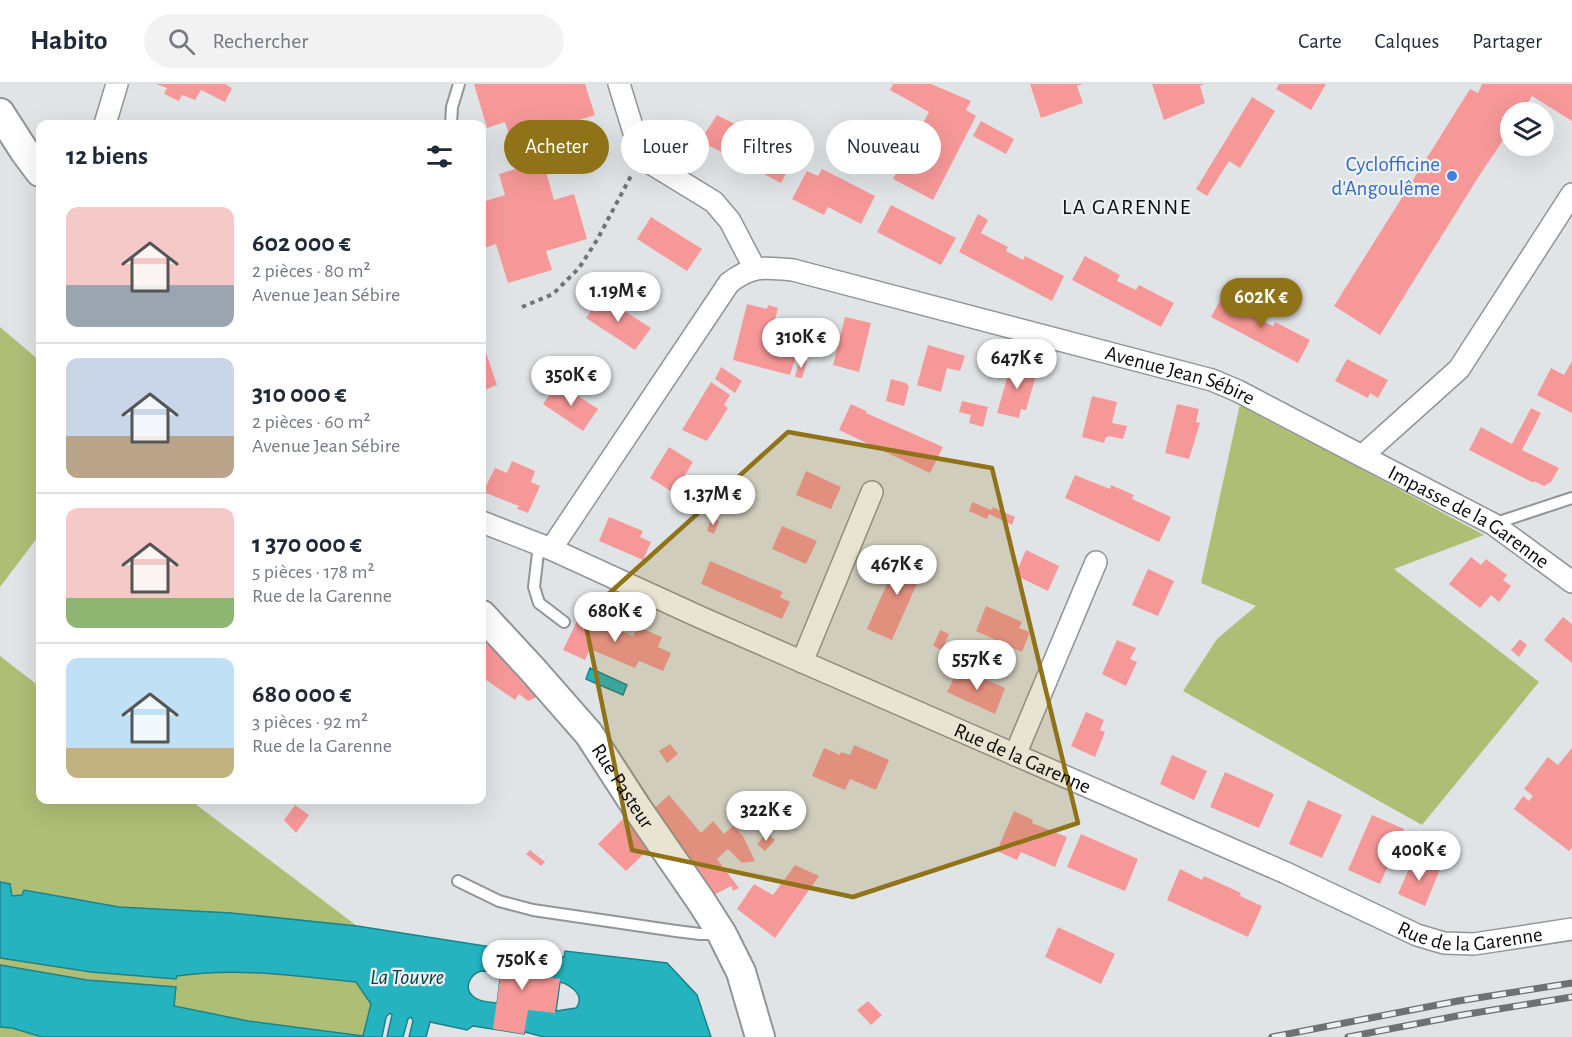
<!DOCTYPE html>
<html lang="fr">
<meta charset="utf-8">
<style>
:root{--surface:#fff;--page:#f2f2f3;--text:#1f2937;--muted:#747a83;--line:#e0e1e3;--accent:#907318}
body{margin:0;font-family:"Alegreya Sans",sans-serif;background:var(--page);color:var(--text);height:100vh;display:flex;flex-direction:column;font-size:22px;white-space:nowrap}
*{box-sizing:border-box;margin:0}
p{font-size:20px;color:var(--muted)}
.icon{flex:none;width:33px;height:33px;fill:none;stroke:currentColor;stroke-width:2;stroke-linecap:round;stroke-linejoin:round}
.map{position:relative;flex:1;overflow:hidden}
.details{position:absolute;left:36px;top:36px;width:450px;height:684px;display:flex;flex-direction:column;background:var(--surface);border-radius:12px;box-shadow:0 6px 24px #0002}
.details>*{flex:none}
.hud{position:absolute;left:504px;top:36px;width:570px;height:54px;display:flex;gap:12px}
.tools{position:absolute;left:1500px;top:18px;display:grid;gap:12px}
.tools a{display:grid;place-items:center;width:54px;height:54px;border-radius:50%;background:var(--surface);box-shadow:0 6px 24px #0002;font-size:30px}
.price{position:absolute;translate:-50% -51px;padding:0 14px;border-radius:21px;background:#fff;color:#222;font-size:20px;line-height:39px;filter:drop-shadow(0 2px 3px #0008)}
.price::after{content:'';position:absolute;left:50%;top:36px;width:18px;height:14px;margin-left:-9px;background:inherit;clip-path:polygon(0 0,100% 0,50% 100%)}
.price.on{background:var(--accent);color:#fff}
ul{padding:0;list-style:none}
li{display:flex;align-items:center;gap:18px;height:150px;padding:0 30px}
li+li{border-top:2px solid var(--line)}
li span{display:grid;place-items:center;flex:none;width:168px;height:120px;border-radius:12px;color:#555}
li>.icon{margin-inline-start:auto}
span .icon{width:72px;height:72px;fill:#fffc;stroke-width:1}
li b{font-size:26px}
h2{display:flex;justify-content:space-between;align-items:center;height:72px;padding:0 30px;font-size:26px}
.pill{padding:0 21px;border-radius:27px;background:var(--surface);box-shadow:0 6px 24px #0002;font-size:21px;line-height:54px}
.pill.on{background:var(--accent);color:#fff}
header{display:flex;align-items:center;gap:36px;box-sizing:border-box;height:84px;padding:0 30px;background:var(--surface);border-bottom:2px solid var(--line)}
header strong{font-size:28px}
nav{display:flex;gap:33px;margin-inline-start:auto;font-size:21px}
.search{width:420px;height:54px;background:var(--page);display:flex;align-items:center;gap:15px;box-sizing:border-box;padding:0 21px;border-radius:33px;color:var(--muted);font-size:22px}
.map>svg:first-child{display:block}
.green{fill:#aebe75}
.water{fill:#25b4bf;stroke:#1d828a;stroke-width:1.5;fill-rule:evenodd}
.building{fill:#f79898}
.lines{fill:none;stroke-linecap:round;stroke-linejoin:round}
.lane-casing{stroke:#919597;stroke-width:14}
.street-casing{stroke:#919597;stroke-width:24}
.secondary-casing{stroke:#919597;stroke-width:32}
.path{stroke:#727577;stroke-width:4;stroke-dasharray:4.5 4.5;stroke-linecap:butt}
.lane{stroke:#fff;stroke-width:10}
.street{stroke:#fff;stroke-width:21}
.secondary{stroke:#fff;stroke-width:28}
.rail-casing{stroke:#6e7173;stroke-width:7}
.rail{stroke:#edf1f4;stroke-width:4.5;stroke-dasharray:14;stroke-linecap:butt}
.marked{fill:#907318;fill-opacity:0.2;stroke:#907318;stroke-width:4.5;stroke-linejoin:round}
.shop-dot{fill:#3f7fe0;stroke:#edf1f4;stroke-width:2}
.labels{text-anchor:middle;stroke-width:4.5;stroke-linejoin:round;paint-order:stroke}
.shop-label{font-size:21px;fill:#366cbe;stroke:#edf1f4;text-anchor:end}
.street-label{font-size:21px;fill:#0b0c0d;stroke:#edf1f4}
.neighbourhood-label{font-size:22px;letter-spacing:1.5px;fill:#0b0c0d;stroke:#edf1f4}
.water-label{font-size:22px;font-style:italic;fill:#034246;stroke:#edf1f4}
</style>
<header>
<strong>Habito</strong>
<div class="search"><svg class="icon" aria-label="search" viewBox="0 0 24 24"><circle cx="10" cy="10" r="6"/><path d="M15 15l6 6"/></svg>Rechercher</div>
<nav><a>Carte</a><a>Calques</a><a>Partager</a></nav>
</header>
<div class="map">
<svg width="1572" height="953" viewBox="0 0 1572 953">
<rect width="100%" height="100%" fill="#e0e4e7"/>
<path class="green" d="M0,243l40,34v173l-40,53z
M1240,320l244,131 -90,34 145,113 -117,143 -239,-134 34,-52 39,-33 -55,-23z
M0,572l40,31v113h150l167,126 20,111h-240l-101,-10 2,10h-38z"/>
<path class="water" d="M590,584l37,17 -4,10 -37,-16z
M0,798l10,2 2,12 10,-1 2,-5 95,17 112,6 126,13 147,23 30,6 30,2 1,-6 102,12 30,32 14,42h-167l-19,-5 -1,2 -51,-8 -6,4 -37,-8 -4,15h-17l4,-16 -2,-4 -3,2 -5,18h-16l5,-22 -2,-2 -4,4 -4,20h-340l-30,-9 -12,-1v-62l87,15 89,7 -2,19 74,15 115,15 8,-32 -15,-22c-59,-6 -120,-15 -179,-6l-1,3 -85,-7 -91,-14zM481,887l20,1 -4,31c-7,-1 -18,-1 -23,-6 -11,-8 -5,-22 7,-26zM560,898c11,3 26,14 16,26l-20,3z"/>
<path class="building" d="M156,0h69l7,4 -7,14 -24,-12 -6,10 -13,-5 -3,6 -15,-7 3,-6z
M474,0h111l10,31 -41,13 6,20 -42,13 -13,-39 -18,6z
M893,0h38l40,17 -5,9 10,6 -43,84 -40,-21 36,-67 -39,-22z
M1030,0h53l-6,2 6,17 -42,15z
M1152,0h52l-4,2 5,17 -41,17z
M1279,0h47l-15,26 -35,-21z
M1482,0h90v37l-40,-25 -6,10 10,6h-26v18l-31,46 -99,159 -46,-29 136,-217 8,4z
M1252,13l23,14 -35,57 -11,-7 -22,35 -11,-7z
M717,31l47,24 7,-13 21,11 -12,21 11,6 -10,19 -81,-42z
M981,37l33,18 -8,15 -33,-18z
M543,77l11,39 20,-6 13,45 -41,12 6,19 -44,13 -12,-39 -14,5v-47l23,-7 -6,-21z
M822,85l53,27 -14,28 -33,-17 -4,8 -32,-16 15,-28 11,5z
M891,121l65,33 -15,27 -64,-33z
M978,130l10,6 -7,13 27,14 -2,4 17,9 2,-4 39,20 -12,25 -93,-49z
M651,133l51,32 -15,22 -50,-32z
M1085,172l35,19 -3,6 19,9 3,-5 35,18 -13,24 -89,-47z
M1223,211l34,18 -2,4 18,9 2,-4 35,18 -12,23 -87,-46z
M601,212l50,32 -16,22 -49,-32z
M747,220l20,5 1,-4 10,3 -4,15 11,3 -6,21 18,5 -7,23 -57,-15z
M845,233l26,6 -12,49 -26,-7z
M482,257l15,44 -15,6z
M928,261l37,11 -5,15 -13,-3 -6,24 -24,-7z
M800,275l7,2 -5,17 -7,-1z
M1347,275l41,21 -10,18 -8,-5 -2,5 -33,-17z
M1012,277l26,7 -12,42 -5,-1 -2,9 -22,-5z
M1572,277v52l-35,-18 14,-27 13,7z
M721,283l21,14 -7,12 -20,-14z
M891,295l15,4 3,3 -5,20 -18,-5z
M711,298l19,13 -6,10 4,3 -21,33 -25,-11z
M558,299l40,26 -15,22 -40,-27z
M1092,312l25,6 -5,21 15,3 -4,13 -14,-3 -1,1h-2l-2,6 -22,-6z
M962,317l26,6 -5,20 -14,-4 2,-8 -12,-3z
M851,320l15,7v2l77,34 -13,26 -91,-43z
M1177,320l22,5 -3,13 4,1 -11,36 -24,-6z
M1531,324l10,5 -19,37 37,18 -8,14 -7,4 -10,-5v2l-65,-33 12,-23 31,17z
M669,363l24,15 -19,31 -24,-15z
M512,377l23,10 -4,11 9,4 -12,27 -11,-4 2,-3 -36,-14 12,-24 12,5z
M806,387l35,16 -10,22 -35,-14z
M1075,391l35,14 1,-4 23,10 -2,4 39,18 -12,25 -94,-44z
M972,418l19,8 2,-3 22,10 -3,8 -23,-11 -2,5 -18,-8z
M609,433l34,14 -3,6 11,5 -8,18 -44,-19z
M712,433l7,4 -5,13 -7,-3z
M782,442l35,15 -11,23 -34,-15z
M1026,466l33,16 -11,25 -33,-16z
M901,468l25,11 -34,77 -25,-11z
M1471,473l10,8 5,-6 21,16 -4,5 8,6 -12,16 -8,-7 -11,13 -31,-24z
M710,477l73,31 -3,5 10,5 -8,17 -81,-35z
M1148,485l26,12 -16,35 -26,-11z
M986,522l36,16 -3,6 11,4 -8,20 -46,-21z
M587,524l14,6 -2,7 34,15 5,-9 24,10 -4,10 13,6 -8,18 -24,-10 -4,7 -45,-19 -5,11 -22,-10 18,-37 4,1z
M1563,533l9,7v39l-28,-23z
M940,546l9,4 -7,16 -9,-4z
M482,547l57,65 -11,5 -9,-7 -4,6 -33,-23z
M1520,555l7,6 -8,12 -8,-7z
M1117,556l19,8 -6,11 7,3 -11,24 -24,-12z
M959,584l46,20 -10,26 -48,-22z
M1086,628l18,8 -4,10 5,2 -10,25 -24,-11z
M670,660l8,10 -11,9 -8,-12z
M854,661l35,15 -13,30 -26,-11 -5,11 -33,-14 12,-28 16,7 1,-3 9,3z
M1572,664v100l-3,3 -55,-42 9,-13 6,5 4,-5 -9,-7 24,-32 10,8z
M1172,671l35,16 -13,29 -34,-16z
M1225,688l49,22 -15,34 -49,-21z
M669,711l32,38 12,-12 11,13 9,-8 10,10 12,25 -13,2 -14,-14 -11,10 22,29 -6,3 -2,-5 -19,10 -65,-81z
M1308,716l34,15 -20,43 -33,-14z
M295,721l14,10 -13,18 -12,-13z
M1014,727l19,9 -1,3 35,14 -12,30 -34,-15 -4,8 -20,-9z
M1372,731l32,14 -24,55 -32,-14z
M625,733l27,29 -26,25 -28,-27z
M767,749l8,7 -10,11 -8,-7z
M1081,750l57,25 -13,32 -58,-24z
M530,766l15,12 -4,4 -15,-12z
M1414,773l26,12 -15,37 -27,-12z
M795,781l24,11 -44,62 -38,-29 17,-25 19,11z
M1180,785l22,11 2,-4 37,17 -1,3 22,10 -14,31 -81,-37z
M1058,843l57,27 -14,30 -56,-27z
M508,863l27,4 -3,24 28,4 -5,34 -27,-3 -4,24 -31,-5 11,-80h3z
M868,917l14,14 -11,10 -14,-15z"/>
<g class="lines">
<g class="lane-casing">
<path id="lane" d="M451,40l1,-17 7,-23
M1493,440l79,-26
M539,460l-5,43 5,16 25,19
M458,797l41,20 34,9 143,21 24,3h17"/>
</g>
<g class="street-casing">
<g id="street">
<path d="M619,0l21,68 12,12 62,38 16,19 25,48"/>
<path d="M105,40l12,-40"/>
<path id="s1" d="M1362,372l131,68 79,58"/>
<path id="s2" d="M482,438l69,27 151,69 584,255 131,62 27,8 30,1 98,-15"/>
<path id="s3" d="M551,465l178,-266c23,-18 36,-16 64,-13l419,110 26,11 124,65 97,-87 113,-175"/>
<path d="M802,578l70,-170"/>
<path d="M1015,671l81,-193"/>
</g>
</g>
<g class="secondary-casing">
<g id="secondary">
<path d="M0,29l25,39 15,20"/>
<path id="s4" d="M482,531l50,54 57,65 48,74 64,93 21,33 19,38 19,65"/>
</g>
</g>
<path class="path" d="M522,223l31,-13 26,-26 18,-28 35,-66"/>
<use href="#lane" class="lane"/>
<use href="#street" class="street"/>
<use href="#secondary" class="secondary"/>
<g class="rail-casing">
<path id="rail" d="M1272,953l186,-36 114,-18
M1348,953l114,-22 110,-18"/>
</g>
<use href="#rail" class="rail"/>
</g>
<path class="marked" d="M788,348l204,36 86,355 -225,74 -221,-47 -48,-234z"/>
<circle class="shop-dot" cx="1452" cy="92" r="6"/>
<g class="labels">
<g class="shop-label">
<text x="1440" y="87">Cyclofficine<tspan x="1440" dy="24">d'Angoulême</tspan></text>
</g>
<g class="street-label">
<text dy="7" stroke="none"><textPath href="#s3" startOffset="789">Avenue Jean Sébire</textPath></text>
<text dy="7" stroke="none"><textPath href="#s1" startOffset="123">Impasse de la Garenne</textPath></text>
<text dy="7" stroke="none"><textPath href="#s2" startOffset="590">Rue de la Garenne</textPath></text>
<text dy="7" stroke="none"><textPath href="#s4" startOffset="222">Rue Pasteur</textPath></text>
<text dy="7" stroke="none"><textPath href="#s2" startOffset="1076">Rue de la Garenne</textPath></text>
</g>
<g class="neighbourhood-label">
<text x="1127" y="130">LA GARENNE</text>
</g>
<g class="water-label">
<text x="407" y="900">La Touvre</text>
</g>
</g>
</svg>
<div class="tools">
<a><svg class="icon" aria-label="layers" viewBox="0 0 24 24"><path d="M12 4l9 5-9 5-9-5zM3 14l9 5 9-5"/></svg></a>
</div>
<b class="price" style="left:618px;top:239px">1.19M €</b>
<b class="price on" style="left:1261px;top:245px">602K €</b>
<b class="price" style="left:801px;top:285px">310K €</b>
<b class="price" style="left:1017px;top:306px">647K €</b>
<b class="price" style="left:571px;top:323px">350K €</b>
<b class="price" style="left:713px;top:442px">1.37M €</b>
<b class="price" style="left:897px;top:512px">467K €</b>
<b class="price" style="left:615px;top:559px">680K €</b>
<b class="price" style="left:977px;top:607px">557K €</b>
<b class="price" style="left:766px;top:758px">322K €</b>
<b class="price" style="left:1419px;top:798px">400K €</b>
<b class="price" style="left:522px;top:907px">750K €</b>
<div class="hud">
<a class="pill on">Acheter</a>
<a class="pill">Louer</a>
<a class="pill">Filtres</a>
<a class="pill">Nouveau</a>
</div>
<section class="details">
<h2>12 biens<svg class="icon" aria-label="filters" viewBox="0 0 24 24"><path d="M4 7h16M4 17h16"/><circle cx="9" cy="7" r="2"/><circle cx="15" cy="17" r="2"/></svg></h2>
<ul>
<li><span style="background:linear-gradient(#f6c9c9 65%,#9aa5b1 0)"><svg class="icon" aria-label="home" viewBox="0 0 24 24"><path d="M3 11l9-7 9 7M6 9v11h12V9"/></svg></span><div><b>602 000 €</b><p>2 pièces · 80 m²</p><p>Avenue Jean Sébire</p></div></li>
<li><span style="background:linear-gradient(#c9d6e8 65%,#b9a48a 0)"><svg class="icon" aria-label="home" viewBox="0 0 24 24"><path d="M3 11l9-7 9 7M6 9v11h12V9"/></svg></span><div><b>310 000 €</b><p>2 pièces · 60 m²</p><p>Avenue Jean Sébire</p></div></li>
<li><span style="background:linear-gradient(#f6c9c9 75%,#8fb573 0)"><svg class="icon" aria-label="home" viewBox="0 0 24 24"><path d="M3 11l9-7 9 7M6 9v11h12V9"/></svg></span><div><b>1 370 000 €</b><p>5 pièces · 178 m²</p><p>Rue de la Garenne</p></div></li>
<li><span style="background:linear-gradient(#bfe0f5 75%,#c2b280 0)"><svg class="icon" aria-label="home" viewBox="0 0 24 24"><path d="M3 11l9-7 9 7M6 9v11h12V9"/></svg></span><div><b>680 000 €</b><p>3 pièces · 92 m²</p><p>Rue de la Garenne</p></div></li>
</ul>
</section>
</div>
